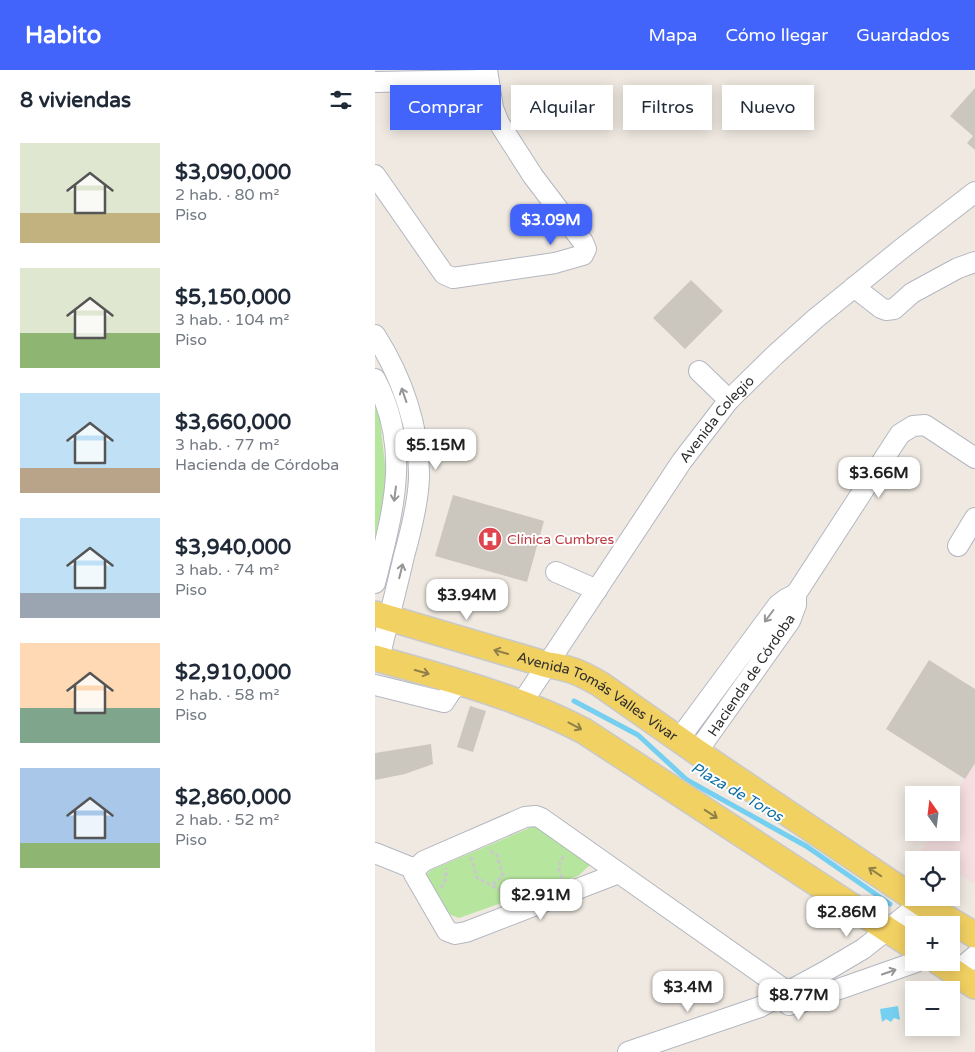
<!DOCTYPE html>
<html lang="es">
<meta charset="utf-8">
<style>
:root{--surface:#fff;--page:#f6f6f7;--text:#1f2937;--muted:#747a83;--accent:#4264fb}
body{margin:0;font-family:"Varela Round",sans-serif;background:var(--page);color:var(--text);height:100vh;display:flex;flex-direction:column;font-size:19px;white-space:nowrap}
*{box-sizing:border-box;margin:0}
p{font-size:16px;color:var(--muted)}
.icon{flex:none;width:28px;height:28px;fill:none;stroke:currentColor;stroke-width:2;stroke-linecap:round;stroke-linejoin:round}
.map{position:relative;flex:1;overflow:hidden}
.sheet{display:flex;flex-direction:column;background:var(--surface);width:375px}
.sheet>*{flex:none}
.banner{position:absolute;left:15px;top:15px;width:475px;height:45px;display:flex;gap:10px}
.needle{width:32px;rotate:346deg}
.controls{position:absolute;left:530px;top:716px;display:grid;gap:10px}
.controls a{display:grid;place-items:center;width:55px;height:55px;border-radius:0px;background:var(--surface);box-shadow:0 2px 12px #0003;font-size:25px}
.price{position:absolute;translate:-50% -42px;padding:0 11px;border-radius:10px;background:#fff;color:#222;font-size:16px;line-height:32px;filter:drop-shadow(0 1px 2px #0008)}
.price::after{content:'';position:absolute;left:50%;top:30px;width:15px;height:11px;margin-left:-8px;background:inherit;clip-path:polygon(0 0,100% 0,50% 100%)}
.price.on{background:var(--accent);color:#fff}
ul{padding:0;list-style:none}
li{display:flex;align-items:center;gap:15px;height:125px;padding:0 20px}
li span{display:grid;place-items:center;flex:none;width:140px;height:100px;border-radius:0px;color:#555}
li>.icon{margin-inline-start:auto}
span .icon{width:60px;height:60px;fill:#fffc;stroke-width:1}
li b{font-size:21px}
h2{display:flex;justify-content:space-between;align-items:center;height:60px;padding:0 20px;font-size:21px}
.tag{padding:0 18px;border-radius:0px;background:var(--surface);box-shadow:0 2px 12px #0003;font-size:18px;line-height:45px}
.tag.on{background:var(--accent);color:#fff}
header{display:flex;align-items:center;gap:30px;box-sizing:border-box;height:70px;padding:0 25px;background:var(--accent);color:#fff}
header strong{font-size:24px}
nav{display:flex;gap:28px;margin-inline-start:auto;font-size:18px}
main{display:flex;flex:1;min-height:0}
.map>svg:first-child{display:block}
.medical{fill:#f5dfe0}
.green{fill:#b6e59e}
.water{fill:#75cff0}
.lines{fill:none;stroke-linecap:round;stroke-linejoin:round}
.stream{stroke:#75cff0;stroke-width:5}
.building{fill:#cbc7bf}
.minor-casing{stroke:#b4b7c1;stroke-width:22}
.major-casing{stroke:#c9c9c9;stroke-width:28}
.path{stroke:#c9c9c9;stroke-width:3;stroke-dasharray:4 2.5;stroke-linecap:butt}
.minor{stroke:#fff;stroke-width:20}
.major{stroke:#f2d163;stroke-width:25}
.oneway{stroke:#969696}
.oneway2{stroke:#908048}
.labels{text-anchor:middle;stroke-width:4;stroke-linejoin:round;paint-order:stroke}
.street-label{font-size:14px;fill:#2e2e2e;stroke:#fff}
.health-label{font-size:14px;fill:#be3a42;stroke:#fff;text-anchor:start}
.water-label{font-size:15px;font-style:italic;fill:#0d6fa3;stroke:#fff}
</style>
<header>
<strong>Habito</strong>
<nav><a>Mapa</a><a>Cómo llegar</a><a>Guardados</a></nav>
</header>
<main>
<section class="sheet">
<h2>8 viviendas<svg class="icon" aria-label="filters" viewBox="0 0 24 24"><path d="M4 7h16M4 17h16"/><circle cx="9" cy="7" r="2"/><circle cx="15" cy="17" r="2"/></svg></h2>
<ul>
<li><span style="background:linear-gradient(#dfe7d0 70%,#c2b280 0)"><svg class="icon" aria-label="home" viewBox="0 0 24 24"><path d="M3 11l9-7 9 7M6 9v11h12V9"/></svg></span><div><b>$3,090,000</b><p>2 hab. · 80 m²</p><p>Piso</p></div></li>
<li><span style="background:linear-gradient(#dfe7d0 65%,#8fb573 0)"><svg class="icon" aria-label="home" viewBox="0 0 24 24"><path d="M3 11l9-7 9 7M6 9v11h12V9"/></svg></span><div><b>$5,150,000</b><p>3 hab. · 104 m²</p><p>Piso</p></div></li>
<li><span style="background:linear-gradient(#bfe0f5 75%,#b9a48a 0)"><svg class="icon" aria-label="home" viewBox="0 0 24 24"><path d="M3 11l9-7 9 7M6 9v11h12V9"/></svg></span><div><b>$3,660,000</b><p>3 hab. · 77 m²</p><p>Hacienda de Córdoba</p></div></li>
<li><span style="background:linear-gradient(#bfe0f5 75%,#9aa5b1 0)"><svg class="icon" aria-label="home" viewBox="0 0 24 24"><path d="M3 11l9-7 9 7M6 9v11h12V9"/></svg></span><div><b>$3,940,000</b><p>3 hab. · 74 m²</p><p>Piso</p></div></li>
<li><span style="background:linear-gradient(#ffd9b3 65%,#7fa58c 0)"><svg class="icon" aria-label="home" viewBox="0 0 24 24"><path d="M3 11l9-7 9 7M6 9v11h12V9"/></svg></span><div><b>$2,910,000</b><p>2 hab. · 58 m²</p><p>Piso</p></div></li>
<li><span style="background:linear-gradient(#a9c7e8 75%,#8fb573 0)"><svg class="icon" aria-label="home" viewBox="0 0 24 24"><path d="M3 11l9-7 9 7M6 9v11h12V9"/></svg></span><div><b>$2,860,000</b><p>2 hab. · 52 m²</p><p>Piso</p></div></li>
</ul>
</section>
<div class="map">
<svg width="600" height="982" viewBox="0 0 600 982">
<rect width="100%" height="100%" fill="#efe9e1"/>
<path class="medical" d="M600,693v121l-24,-15v-9h-15l-15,-9 11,-18 19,-1v-31z"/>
<path class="green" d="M0,334l4,8 8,70 -8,45 -4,10z
M161,755l54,40 -12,11 -119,42 -8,-3 -24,-27 -2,-12 6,-6z"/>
<path class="water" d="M523,936l2,14 -6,-2 -3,4 -5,-3 -4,3 -2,-13z"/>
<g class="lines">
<path class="stream" d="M199,631l64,34 49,45 119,66 84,58"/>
</g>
<path class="building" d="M600,18v62l-8,-7 6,-7 -23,-20z
M316,210l32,31 -38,38 -32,-31z
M78,425l91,26 -17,61 -92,-26z
M554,590l46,29v74l-10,16 -79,-50z
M95,636l16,5 -13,41 -16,-5z
M56,674l2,20 -28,10 -30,6v-27z"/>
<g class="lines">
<g class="minor-casing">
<g id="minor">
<path d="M0,12l112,-2"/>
<path d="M0,105l69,99 9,4 102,-15 28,-8 3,-6 -3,-7 -50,-66 -34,-53 -6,-15 -6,-38"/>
<path d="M479,217l27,21 5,2 8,-1 18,-16 46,-25 17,-6"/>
<path d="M0,265c27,42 45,93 44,143 -1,26 -8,53 -15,78 -8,35 -17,69 -25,103"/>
<path d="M324,301l30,29"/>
<path d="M0,309c37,70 18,132 0,204"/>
<path d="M583,476l17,-28"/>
<path d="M181,502l41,18"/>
<path d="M421,524l104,-160 13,-8 12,-1 50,33"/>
<path d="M0,615l69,17 8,-12 9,-7"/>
<path id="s1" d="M146,634l161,-243 47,-61 46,-45 40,-36 85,-69 75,-58"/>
<path d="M304,669l99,-134 8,-6 10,-5v11l-6,16 -93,131"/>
<path d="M0,783l40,16"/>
<path d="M244,803l-153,59 -11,2 -8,-3 -33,-57 1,-5 9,-8 101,-44 11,-1 5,2 261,184"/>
<path d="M580,903l20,-17"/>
<path d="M414,935l13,-3 114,-40"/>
<path d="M253,982l132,-45 64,-35 39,-23 58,-46"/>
</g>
</g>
<g class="major-casing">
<g id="major">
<path id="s2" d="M0,544l173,51c22,3 33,8 52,19l97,68 224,151 54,32"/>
<path d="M0,588c71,20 144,39 209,73l330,216"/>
<path d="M564,892l36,24"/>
</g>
</g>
<path class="path" d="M115,781l7,4 6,21 -11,9
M96,787l6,21 35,18
M187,808c-5,-10 -3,-15 3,-24
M66,818l5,-10v-10"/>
<use href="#minor" class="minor"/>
<use href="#major" class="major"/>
</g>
<defs><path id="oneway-shaft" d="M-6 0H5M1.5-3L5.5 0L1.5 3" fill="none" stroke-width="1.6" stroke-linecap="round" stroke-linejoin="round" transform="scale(1.25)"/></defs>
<g class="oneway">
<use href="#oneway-shaft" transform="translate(29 325) rotate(-109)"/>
<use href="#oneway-shaft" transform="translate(20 424) rotate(97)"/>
<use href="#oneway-shaft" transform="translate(26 501) rotate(-76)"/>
<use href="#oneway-shaft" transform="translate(394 546) rotate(127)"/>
<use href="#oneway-shaft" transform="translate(514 902) rotate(-19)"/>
</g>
<g class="oneway2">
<use href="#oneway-shaft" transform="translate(126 582) rotate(-164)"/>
<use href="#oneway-shaft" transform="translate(47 602) rotate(16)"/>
<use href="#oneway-shaft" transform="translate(200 656) rotate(28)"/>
<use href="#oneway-shaft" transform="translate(336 744) rotate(33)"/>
<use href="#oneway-shaft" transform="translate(500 802) rotate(-146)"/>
</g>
<defs>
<g id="hospital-disc" transform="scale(1.25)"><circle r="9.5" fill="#e0444e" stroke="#fff"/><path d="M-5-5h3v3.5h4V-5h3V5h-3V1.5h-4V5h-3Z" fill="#fff"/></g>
</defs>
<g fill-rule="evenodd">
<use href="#hospital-disc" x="115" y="469"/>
</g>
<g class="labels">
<g class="street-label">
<text dy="5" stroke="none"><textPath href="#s1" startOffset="346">Avenida Colegio</textPath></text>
<text transform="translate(376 605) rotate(-56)" y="5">Hacienda de Córdoba</text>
<text dy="5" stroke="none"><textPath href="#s2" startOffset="239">Avenida Tomás Valles Vivar</textPath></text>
</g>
<g class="health-label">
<text x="132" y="474">Clínica Cumbres</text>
</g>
<g class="water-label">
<text transform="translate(362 722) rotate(30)" y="5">Plaza de Toros</text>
</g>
</g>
</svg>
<div class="controls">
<a><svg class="needle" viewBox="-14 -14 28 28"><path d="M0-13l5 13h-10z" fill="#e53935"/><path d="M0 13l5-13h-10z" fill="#747a83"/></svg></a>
<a><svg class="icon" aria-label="locate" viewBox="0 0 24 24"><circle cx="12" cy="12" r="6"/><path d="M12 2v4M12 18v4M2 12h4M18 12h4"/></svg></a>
<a>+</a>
<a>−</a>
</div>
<b class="price on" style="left:176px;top:176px">$3.09M</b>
<b class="price" style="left:61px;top:401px">$5.15M</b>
<b class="price" style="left:504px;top:429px">$3.66M</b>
<b class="price" style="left:92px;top:551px">$3.94M</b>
<b class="price" style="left:166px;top:851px">$2.91M</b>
<b class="price" style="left:472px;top:868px">$2.86M</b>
<b class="price" style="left:313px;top:943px">$3.4M</b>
<b class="price" style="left:424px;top:951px">$8.77M</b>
<div class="banner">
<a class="tag on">Comprar</a>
<a class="tag">Alquilar</a>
<a class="tag">Filtros</a>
<a class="tag">Nuevo</a>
</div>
</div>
</main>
